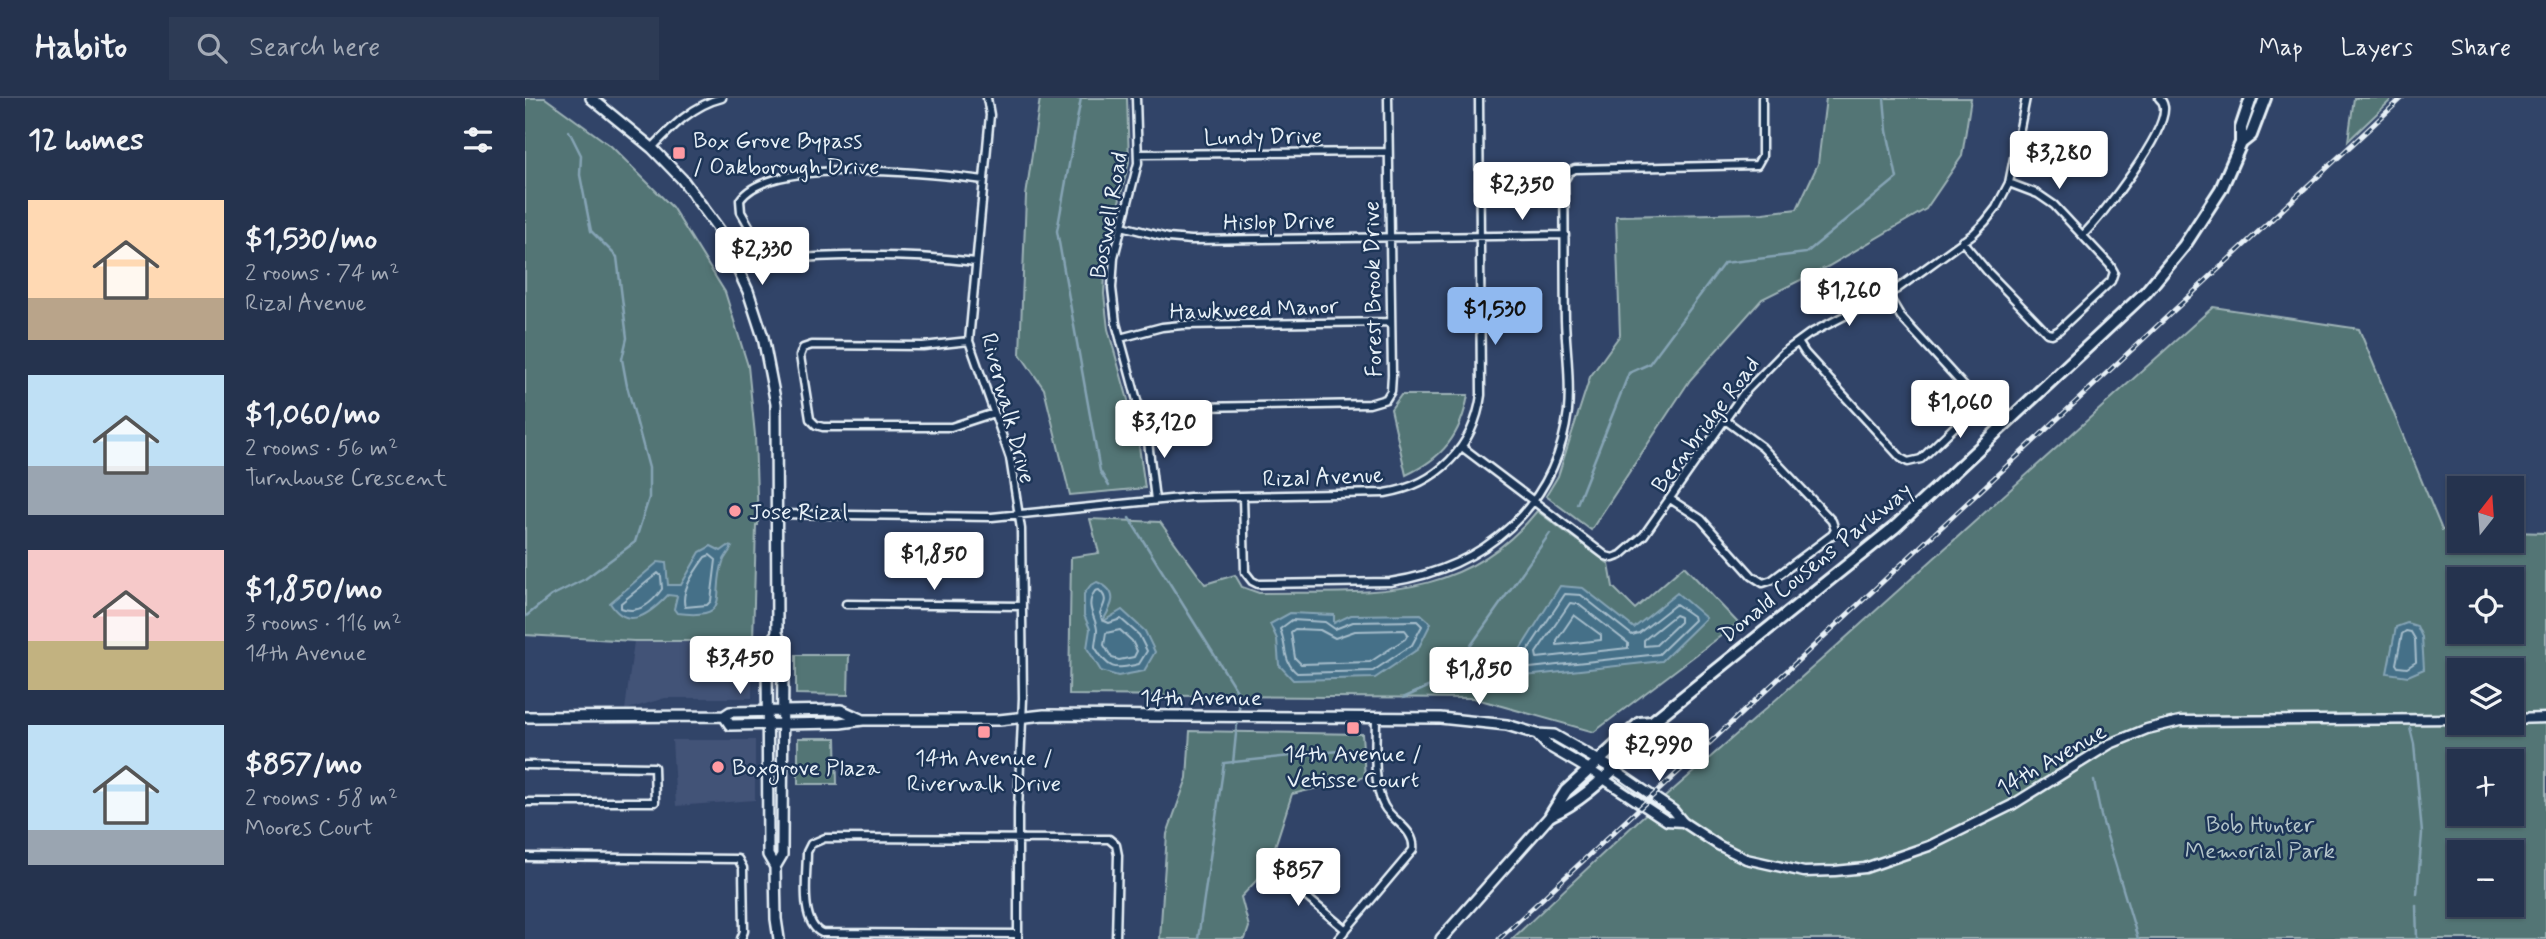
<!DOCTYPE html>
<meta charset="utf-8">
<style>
:root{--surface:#25334e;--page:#2d3b55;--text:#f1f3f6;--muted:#a3aab6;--line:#424e66;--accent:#90b9f0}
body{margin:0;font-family:Mynerve,sans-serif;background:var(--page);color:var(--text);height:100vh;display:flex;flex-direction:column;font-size:26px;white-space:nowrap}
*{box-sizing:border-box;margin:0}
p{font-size:23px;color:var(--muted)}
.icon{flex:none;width:38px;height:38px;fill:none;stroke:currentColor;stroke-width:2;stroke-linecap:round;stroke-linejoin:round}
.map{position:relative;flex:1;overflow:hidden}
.details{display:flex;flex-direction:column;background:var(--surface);width:525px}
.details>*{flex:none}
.needle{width:46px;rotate:17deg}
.buttons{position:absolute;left:1922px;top:378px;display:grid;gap:14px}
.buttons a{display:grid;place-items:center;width:77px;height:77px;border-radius:0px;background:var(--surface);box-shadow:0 2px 5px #0004,0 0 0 2px var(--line);font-size:35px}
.price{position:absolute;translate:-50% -60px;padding:0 16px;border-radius:7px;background:#fff;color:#222;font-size:23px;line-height:46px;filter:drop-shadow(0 2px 4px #0008)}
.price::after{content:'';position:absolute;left:50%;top:42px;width:21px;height:16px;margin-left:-10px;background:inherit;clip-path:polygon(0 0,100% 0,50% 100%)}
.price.on{background:var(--accent);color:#111}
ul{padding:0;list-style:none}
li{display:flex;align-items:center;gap:21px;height:175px;padding:0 28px}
li span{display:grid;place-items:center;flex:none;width:196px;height:140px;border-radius:0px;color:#555}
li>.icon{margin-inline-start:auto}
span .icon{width:84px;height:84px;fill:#fffc;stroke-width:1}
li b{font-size:30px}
h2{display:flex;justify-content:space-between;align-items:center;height:84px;padding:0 28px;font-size:30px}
header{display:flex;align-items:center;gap:42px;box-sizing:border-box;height:98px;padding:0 35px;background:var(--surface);border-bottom:2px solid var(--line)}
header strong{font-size:33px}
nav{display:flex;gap:38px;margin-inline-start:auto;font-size:24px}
.search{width:490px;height:63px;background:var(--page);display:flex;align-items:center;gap:18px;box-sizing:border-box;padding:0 24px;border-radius:0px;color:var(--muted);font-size:26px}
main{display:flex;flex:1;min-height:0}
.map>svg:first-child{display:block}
.built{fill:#425277}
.green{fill:#527474;stroke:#9db2b6;stroke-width:2;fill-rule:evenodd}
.water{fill:#447088;stroke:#86a4b5;stroke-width:2}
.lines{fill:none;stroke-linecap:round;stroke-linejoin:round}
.shore{stroke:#a6bdcb;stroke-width:2}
.stream{stroke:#86a4b5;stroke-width:2.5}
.minor-casing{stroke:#e8f1f8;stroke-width:11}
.tertiary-casing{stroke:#e8f1f8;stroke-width:13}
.secondary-casing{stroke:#e8f1f8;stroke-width:14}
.primary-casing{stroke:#e8f1f8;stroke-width:16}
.minor{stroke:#1d3557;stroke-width:6}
.tertiary{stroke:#1d3557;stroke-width:8}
.secondary{stroke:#1d3557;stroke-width:9}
.primary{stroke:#1d3557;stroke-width:10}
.rail-casing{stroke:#e8f1f8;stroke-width:5}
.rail{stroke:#1d3557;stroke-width:2.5;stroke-dasharray:8;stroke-linecap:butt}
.poi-dot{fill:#ff9aa2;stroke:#1d3557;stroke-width:2.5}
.labels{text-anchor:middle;stroke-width:5;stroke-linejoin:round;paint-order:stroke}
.street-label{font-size:23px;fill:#e8f1f8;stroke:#1d3557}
.poi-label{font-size:23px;fill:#e8f1f8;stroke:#1d3557;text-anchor:start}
.park-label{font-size:23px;fill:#b4c5ca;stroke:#1d3557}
</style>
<header>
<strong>Habito</strong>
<div class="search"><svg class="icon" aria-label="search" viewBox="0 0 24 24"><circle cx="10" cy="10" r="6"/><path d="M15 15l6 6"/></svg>Search here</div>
<nav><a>Map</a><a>Layers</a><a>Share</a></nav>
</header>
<main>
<section class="details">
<h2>12 homes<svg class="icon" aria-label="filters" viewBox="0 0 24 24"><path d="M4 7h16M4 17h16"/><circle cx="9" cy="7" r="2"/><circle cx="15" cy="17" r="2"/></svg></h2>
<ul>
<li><span style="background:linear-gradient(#ffd9b3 70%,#b9a48a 0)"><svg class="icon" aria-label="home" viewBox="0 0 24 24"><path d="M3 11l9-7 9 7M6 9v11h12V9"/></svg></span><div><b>$1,530/mo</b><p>2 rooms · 74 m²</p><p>Rizal Avenue</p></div></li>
<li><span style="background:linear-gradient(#bfe0f5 65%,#9aa5b1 0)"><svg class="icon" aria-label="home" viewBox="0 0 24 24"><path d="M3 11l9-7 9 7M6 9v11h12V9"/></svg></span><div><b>$1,060/mo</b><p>2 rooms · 56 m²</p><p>Turnhouse Crescent</p></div></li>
<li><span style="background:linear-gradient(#f6c9c9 65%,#c2b280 0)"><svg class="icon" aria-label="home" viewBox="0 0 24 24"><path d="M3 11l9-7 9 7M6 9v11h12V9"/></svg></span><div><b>$1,850/mo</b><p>3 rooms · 116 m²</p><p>14th Avenue</p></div></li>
<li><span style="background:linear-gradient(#bfe0f5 75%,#9aa5b1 0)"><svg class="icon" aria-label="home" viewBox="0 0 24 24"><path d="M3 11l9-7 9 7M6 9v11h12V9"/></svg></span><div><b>$857/mo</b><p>2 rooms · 58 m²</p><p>Moores Court</p></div></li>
</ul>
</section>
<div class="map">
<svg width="2021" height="841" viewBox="0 0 2021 841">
<rect width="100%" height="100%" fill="#314468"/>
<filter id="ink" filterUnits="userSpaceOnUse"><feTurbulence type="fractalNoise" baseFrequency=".0143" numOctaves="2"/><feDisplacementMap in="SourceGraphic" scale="14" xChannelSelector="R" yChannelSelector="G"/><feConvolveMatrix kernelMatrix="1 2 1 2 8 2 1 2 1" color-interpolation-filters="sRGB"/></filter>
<g filter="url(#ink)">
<path class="built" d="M109,543h119l-1,57h-87l-40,12z
M147,642h83v60l-79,6z"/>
<path class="green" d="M0,0h20l66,48 61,61 53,85 23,74 7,69 3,90h-2l-3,116h-119l-109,-6z
M515,0h87l2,64 -23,92 -2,40 4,35 29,103 8,56 -75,7 -26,-106 -24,-35 6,-158z
M1301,0h145l-9,58 -36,53 -97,57 -67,33 -72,81 -99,150 -45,-34 12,-20 32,-99 30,-42 -4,-119 147,-3 34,-4 21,-45z
M1829,0h39l-45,43z
M1688,209l146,22 83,201h17v11h52v-9l35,1v406h-1034l128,-120 181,-159zM1934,481h52v53h-52zM1934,572h52v53h-52zM1934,663h52v53h-52zM1934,754h52v53h-52z
M876,297h67c-7,40 -25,63 -62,80l-15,-66z
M1012,413l72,53 4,23 22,22 49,-43 54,57 -144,109 -121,-34 -404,-3 2,-138 28,-4 -9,-34 70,3 45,62 30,-9 7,12 17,6c108,-2 202,12 278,-82z
M271,557h53l-1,40 -52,-1z
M665,633l172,3 3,43 -73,17 -24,74 -27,29 8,30 -4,12h-85l7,-105 20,-56z
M273,640h38l1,46h-39z"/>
<path class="water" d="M186,448l10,5 7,-5 4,1c-3,6 -7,9 -9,15 -12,34 11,58 -46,51l-3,-4 3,-13 -9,-1c-17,18 -40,37 -58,8l48,-41 8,1 2,22h13l19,-33z
M572,484c24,10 15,24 5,40l20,-12 23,21 10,21 -11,19 -26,5 -17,-5 -14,-23 3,-19 -6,-14v-21l6,-8z
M1035,488l23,2 51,40 43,-35 29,25 -44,43 -164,18 -9,-12 29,-14z
M765,515l44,2v8l17,-8 70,-1 10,9 -13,26 -43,29 -82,2 -14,-15 -2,-26 -7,-15z
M1882,525l10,3 5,11 2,32 -16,7 -21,-3 9,-46z"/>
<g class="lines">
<path class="shore" d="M185,457l6,5 -5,41 -4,4 -22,2c-5,-16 10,-36 20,-50z
M133,475l3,3 1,13c-10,14 -23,26 -41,19v-5z
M574,492c10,9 5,14 1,23l2,7 7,3 12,-4 18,16 8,16 -8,13c-26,6 -30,6 -44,-17 0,-5 2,-12 2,-17 -1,-14 -13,-23 -2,-39z
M1040,496l16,1 51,40 7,-2 37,-29 17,12 1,4 -35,34 -148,16 -1,-5 14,-9z
M1045,505l8,1 50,39v5l-91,10 -1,-5z
M1049,517l27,20v5l-44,5v-5z
M1150,517l5,2v5l-24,23 -12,1v-6z
M767,522l33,2 10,7 18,-7 64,-1 5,5 -10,19 -39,26 -76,2c-15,-12 -10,-28 -17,-44z
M770,531l25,1 15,8 20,-7 50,-1 3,4 -3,5 -35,23 -69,2 -6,-6 -4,-26z
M595,532l12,11 5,10 -3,6 -15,3 -7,-2 -8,-13 2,-12z
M1881,533l5,1 4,7 1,23 -9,6 -9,-1 -2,-3 6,-30z"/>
<path class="stream" d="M556,0l-24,133 43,240 9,15
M1052,406l52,-131 20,-9 75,-101 82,-10 91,-75 -10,-47 -3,-33
M604,420l111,178 -1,13
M0,519l26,-21 34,-17 50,-37 14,-44v-30l-22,-82 -5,-27 5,-21 -10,-81 -26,-26 -11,-56 1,-20 -12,-24
M878,600l45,-20 102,-145
M1885,630l4,16 8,89 -5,61
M708,665l4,-39
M1569,683l7,35 37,123
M1891,807l1,34
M673,841l26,-176 134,-14"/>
<g class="minor-casing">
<path id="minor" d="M462,0l3,17 -21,226 41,117 11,71 2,169 -5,111v130
M611,0l2,65 -24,94 -2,31 4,35 32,118 7,59
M127,50c20,-21 41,-43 70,-50
M613,56l250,-2
M597,128l46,12 23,2 374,-5
M1558,137c19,-19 84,-102 81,-128 -1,-5 -2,-6 -5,-9
M1437,143l25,30 60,62 5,1 7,-4 52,-49 3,-9 -4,-7 -56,-60 -16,-11 -29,-11
M451,164c-67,-8 -137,-8 -203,-2l-7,-4 -25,-44 -1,-12c30,-45 195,-26 244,-20
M595,240l42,-11 20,-2 209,-3
M444,243l-46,5 -111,-1 -9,3 -3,8 10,63 6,6 7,2h128l43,-14
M1273,244l7,11 96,105 7,4 13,-3 51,-49 3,-6 -3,-9 -71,-78 -13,-22
M619,327l55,-18 170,-3 17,-5 5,-8 1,-16 -4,-277
M937,349l144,109 7,2 8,-3 23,-20 99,-141 40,-41 26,-19 88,-45 76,-55 12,-12 11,-14 13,-25 17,-85
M718,398l2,76 7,9 6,3 132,-2c94,-14 166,-75 178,-171 3,-30 -2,-61 -3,-91 -1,-46 0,-93 -1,-139l5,-9 6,-3 182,-4 5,-9v-58
M1145,401l31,20 51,57 11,7 9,-3 60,-45 3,-5 -3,-9 -70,-74 -37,-27
M250,416l217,3 198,-20 195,-4c52,-8 89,-46 96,-98l-2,-297
M321,506l176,2
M0,667l129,2 1,35h-130
M0,759l213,2 5,9 1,63 -3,8
M761,761l17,35 43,36
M493,836l-196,-1c-23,-10 -15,-59 -15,-81l4,-8 14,-6 284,1 7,6 2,10 -2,84
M813,841l75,-89c3,-20 -21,-29 -29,-44 -12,-21 -8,-65 -8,-89"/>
</g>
<g class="tertiary-casing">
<path id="tertiary" d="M1986,621l35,-1
M1088,671l60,41 10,12 35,23 28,14 58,13 31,-1 30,-3 64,-22 83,-41 98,-61 37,-15 33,-8 279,-2
M1065,672l77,51 16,1"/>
</g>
<g class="secondary-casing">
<path id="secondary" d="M66,0l61,50 30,31 38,52 28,60 15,46 13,67 1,229 6,15 -1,207 -7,12
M252,535l-10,13 1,209 7,12 1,52 3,20
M199,618l6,9 110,-2 23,-3h136l45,-5 396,3 67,7 30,9 17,1 59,34
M0,619l199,-1 6,-4 111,-2 20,9
M1012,636l10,11 43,25
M916,841l110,-124"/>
</g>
<g class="primary-casing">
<path id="primary" d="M1716,45l10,-8 14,-37
M1026,717l15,-24 74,-68 12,-1 243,-195 251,-235 38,-46 37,-57 20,-46v-15l10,-30
M1026,717c38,-17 68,-53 100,-79l1,-14"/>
</g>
<use href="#minor" class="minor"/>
<use href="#tertiary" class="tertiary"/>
<use href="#secondary" class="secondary"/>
<use href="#primary" class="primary"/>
<g class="rail-casing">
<path id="rail" d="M974,841l903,-841"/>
</g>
<use href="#rail" class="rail"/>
</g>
</g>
<g class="poi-dot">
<rect x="147" y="48" width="14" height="14" rx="3.5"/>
<circle cx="210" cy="413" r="7"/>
<rect x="821" y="623" width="14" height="14" rx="3.5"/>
<rect x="452" y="627" width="14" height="14" rx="3.5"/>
<circle cx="193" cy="669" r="7"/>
</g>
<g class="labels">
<g class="street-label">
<text transform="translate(738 38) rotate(-1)" y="8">Lundy Drive</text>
<text transform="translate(583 117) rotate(-80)" y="8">Boswell Road</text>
<text transform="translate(754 123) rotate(-1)" y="8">Hislop Drive</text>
<text transform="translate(847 191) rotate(-91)" y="8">Forest Brook Drive</text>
<text transform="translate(729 210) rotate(-2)" y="8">Hawkweed Manor</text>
<text transform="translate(484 310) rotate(75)" y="8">Riverwalk Drive</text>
<text transform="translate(1180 326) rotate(-53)" y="8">Bernbridge Road</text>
<text transform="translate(798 378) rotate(-2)" y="8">Rizal Avenue</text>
<text transform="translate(1290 464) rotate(-39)" y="8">Donald Cousens Parkway</text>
<text x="676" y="607">14th Avenue</text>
<text transform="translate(1526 661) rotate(-30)" y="8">14th Avenue</text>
</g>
<g class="poi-label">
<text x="168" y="50">Box Grove Bypass<tspan x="168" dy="26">/ Oakborough Drive</tspan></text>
<text x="224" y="421">Jose Rizal</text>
<text x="828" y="663" text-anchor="middle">14th Avenue /<tspan x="828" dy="26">Vetisse Court</tspan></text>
<text x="459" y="667" text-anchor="middle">14th Avenue /<tspan x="459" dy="26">Riverwalk Drive</tspan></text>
<text x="207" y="677">Boxgrove Plaza</text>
</g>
<g class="park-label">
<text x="1735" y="734">Bob Hunter<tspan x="1735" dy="26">Memorial Park</tspan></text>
</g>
</g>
</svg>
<div class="buttons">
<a><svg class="needle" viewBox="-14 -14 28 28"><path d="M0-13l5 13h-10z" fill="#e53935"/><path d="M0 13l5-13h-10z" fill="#a3aab6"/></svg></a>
<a><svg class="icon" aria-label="locate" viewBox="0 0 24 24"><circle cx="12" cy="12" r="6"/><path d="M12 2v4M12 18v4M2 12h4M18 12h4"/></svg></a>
<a><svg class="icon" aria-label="layers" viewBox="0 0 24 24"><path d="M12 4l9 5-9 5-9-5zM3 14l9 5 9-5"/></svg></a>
<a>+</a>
<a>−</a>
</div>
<b class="price" style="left:1534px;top:93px">$3,280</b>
<b class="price" style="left:997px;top:124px">$2,350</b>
<b class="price" style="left:237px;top:189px">$2,330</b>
<b class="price" style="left:1324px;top:230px">$1,260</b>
<b class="price on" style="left:970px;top:249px">$1,530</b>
<b class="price" style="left:1435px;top:342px">$1,060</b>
<b class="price" style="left:639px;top:362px">$3,120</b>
<b class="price" style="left:409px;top:494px">$1,850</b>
<b class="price" style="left:215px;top:598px">$3,450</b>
<b class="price" style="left:954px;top:609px">$1,850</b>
<b class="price" style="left:1134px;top:685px">$2,990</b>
<b class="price" style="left:773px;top:810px">$857</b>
</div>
</main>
